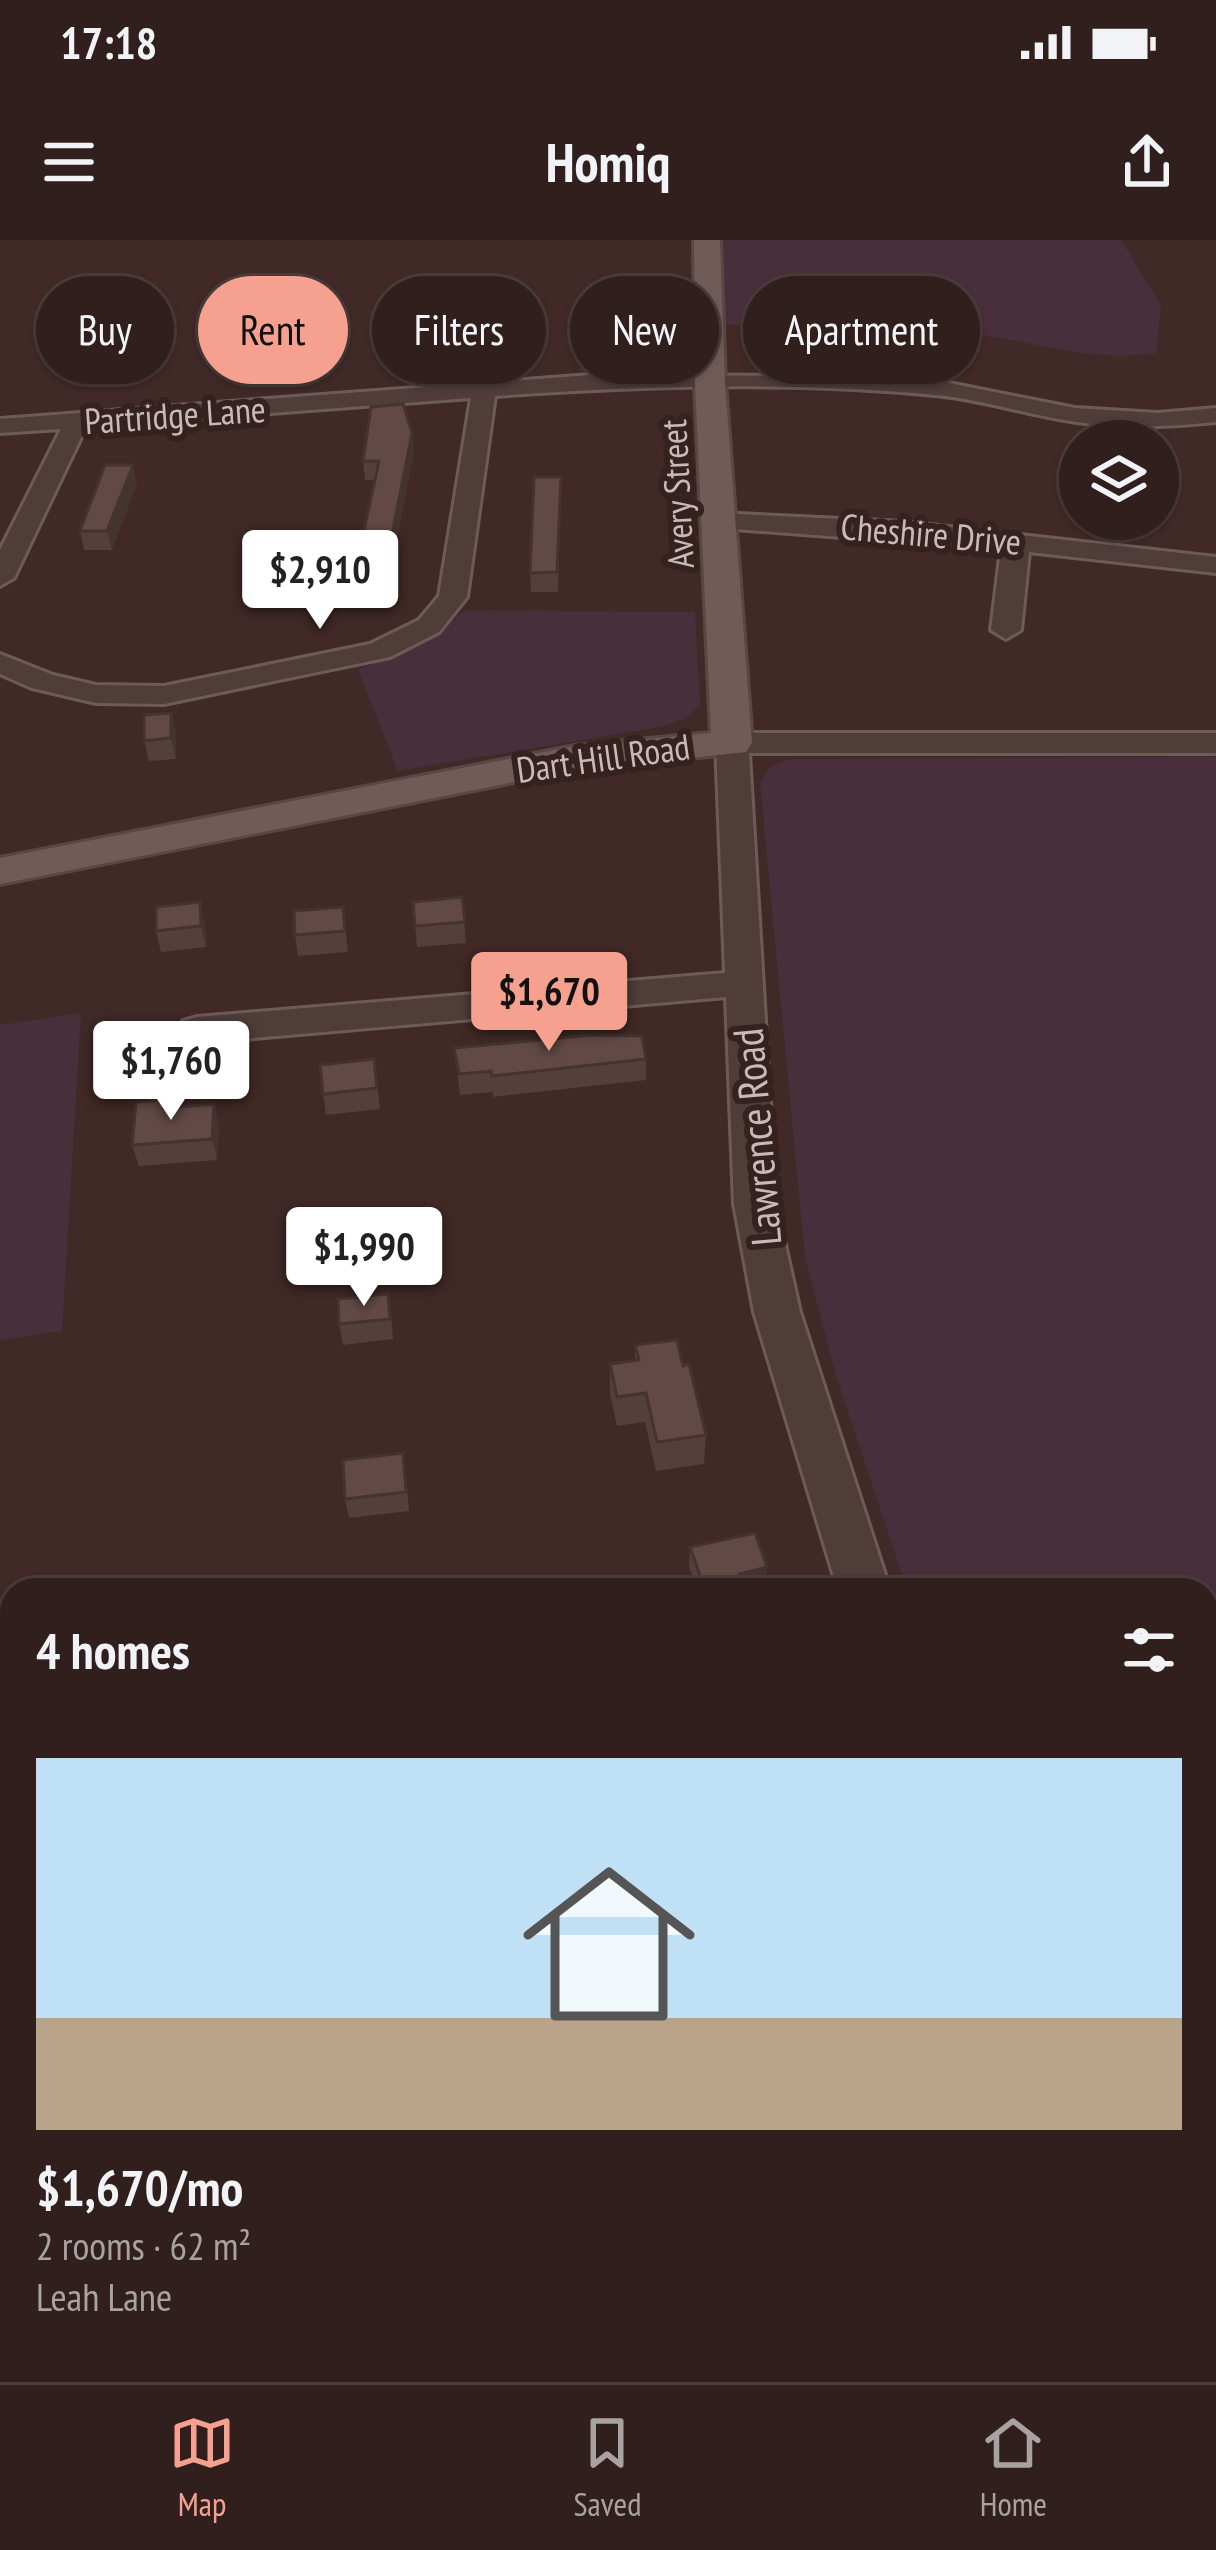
<!DOCTYPE html>
<meta charset="utf-8">
<style>
:root{--surface:#301f1c;--page:#3c2c29;--text:#f1f3f6;--muted:#a8a2a3;--line:#4b3d3b;--accent:#f6a090}
body{margin:0;font-family:"PT Sans Narrow",sans-serif;background:var(--page);color:var(--text);height:100vh;display:flex;flex-direction:column;font-size:45px;white-space:nowrap}
*{box-sizing:border-box;margin:0}
p{font-size:39px;color:var(--muted)}
.icon{flex:none;width:66px;height:66px;fill:none;stroke:currentColor;stroke-width:2;stroke-linecap:round;stroke-linejoin:round}
.map{position:relative;flex:1;overflow:hidden}
.details{position:absolute;left:0px;top:1338px;width:1218px;height:804px;display:flex;flex-direction:column;background:var(--surface);border-radius:36px 36px 0 0;box-shadow:0 3px 9px #0004,0 0 0 3px var(--line)}
.details>*{flex:none}
.banner{position:absolute;left:36px;top:36px;width:1146px;height:108px;display:flex;gap:24px}
.controls{position:absolute;left:1059px;top:180px;display:grid;gap:24px}
.controls a{display:grid;place-items:center;width:120px;height:120px;border-radius:50%;background:var(--surface);box-shadow:0 3px 9px #0004,0 0 0 3px var(--line);font-size:60px}
.price{position:absolute;translate:-50% -102px;padding:0 27px;border-radius:12px;background:#fff;color:#222;font-size:39px;line-height:78px;filter:drop-shadow(0 3px 6px #0008)}
.price::after{content:'';position:absolute;left:50%;top:72px;width:36px;height:27px;margin-left:-18px;background:inherit;clip-path:polygon(0 0,100% 0,50% 100%)}
.price.selected{background:var(--accent);color:#111}
ul{padding:0;list-style:none}
li{display:grid;align-content:center;gap:24px;height:636px;padding:0 36px}
li span{display:grid;place-items:center;height:372px;border-radius:0px;color:#555}
li>.icon{margin-inline-start:auto}
span .icon{width:216px;height:216px;fill:#fffc;stroke-width:1}
li b{font-size:51px}
h2{display:flex;justify-content:space-between;align-items:center;height:144px;padding:0 36px;font-size:51px}
.chip{padding:0 42px;border-radius:54px;background:var(--surface);box-shadow:0 3px 9px #0004,0 0 0 3px var(--line);font-size:42px;line-height:108px}
.chip.selected{background:var(--accent);color:#111}
.status{display:flex;justify-content:space-between;align-items:center;height:84px;padding:0 60px;background:var(--surface);direction:ltr}
.status svg{height:33px;fill:currentColor}
header{display:flex;justify-content:space-between;align-items:center;height:156px;padding:0 36px;background:var(--surface);font-size:54px;font-weight:700}
.menu{display:flex;justify-content:space-around;align-items:center;height:168px;border-top:3px solid var(--line);background:var(--surface);font-size:33px;color:var(--muted)}
.menu a{display:grid;justify-items:center;gap:6px}
.menu .selected{color:var(--accent)}
.map>svg:first-child{display:block}
.green{fill:#492f3b}
.lines{fill:none;stroke-linecap:round;stroke-linejoin:round}
.minor-casing{stroke:#6d5b58;stroke-width:6}
.major-casing{stroke:#594744;stroke-width:6}
.minor{fill:#503d3a;fill-rule:evenodd}
.major{fill:#705b58;fill-rule:evenodd}
.wall{fill:#543f3b}
.shaded-wall{fill:#453330}
.building{fill:#624945;stroke:#453330;stroke-width:3}
.labels{text-anchor:middle;stroke-width:12;stroke-linejoin:round;paint-order:stroke}
.far-street-label{font-size:36px;fill:#cabab7;stroke:#35221f}
.street-label{font-size:42px;fill:#cabab7;stroke:#35221f}
</style>
<div class="status"><b>17:18</b><svg viewBox="0 0 49 12"><path d="M0 12V9h3v3zM5 12V6h3v6zM10 12V3h3v9zM15 12V0h3v12zM26 1h20v11H26zM47 4h2v5h-2z"/></svg></div>
<header><svg class="icon" aria-label="menu" viewBox="0 0 24 24"><path d="M4 6h16M4 12h16M4 18h16"/></svg>Homiq<svg class="icon" aria-label="share" viewBox="0 0 24 24"><path d="M12 15V3M7 8l5-5 5 5M5 13v7h14v-7"/></svg></header>
<div class="map">
<svg width="1216" height="2142" viewBox="0 0 1216 2142">
<rect width="100%" height="100%" fill="#402926"/>
<path class="green" d="M718,0h403l40,66 -5,47c-66,10 -118,-11 -183,-19 -83,-11 -167,-8 -250,-9z
M687,66l-2,65 -104,4 -12,-62z
M465,370l230,2 5,93 -15,14 -25,8 -262,44 -40,-101 77,-33z
M1216,517v1625h-44l-4,-12h38v-780h-299l-71,-215 -31,-117 -45,-475 11,-17 20,-7z
M81,773l-19,318 -62,9v-315z"/>
<g class="lines">
<g class="minor-casing">
<path id="minor" d="M591,135l272,1 76,5 136,27 83,5 58,-5v14c-48,5 -98,7 -146,-1 -45,-7 -90,-22 -135,-26 -140,-14 -300,-9 -440,1l-28,201 -28,35 -49,25 -226,47 -68,-1 -64,-15 -32,-14v-20l53,21 43,10 68,1 206,-42 49,-24 20,-24 32,-198 -385,29 -72,151 -14,8v-36l61,-121 -61,4v-14z
M717,273l188,9 311,35v16l-187,-21 -8,78 -15,9 -15,-9 10,-81 -293,-22 -4,-6z
M732,493h484v20h-467l27,451 24,108 90,278h-52l-84,-278 -20,-108 -8,-207 -529,46 -14,-4 -5,-9 5,-9 14,-4 528,-44 -9,-230z
M1076,2130h70l4,12h-70z"/>
</g>
<g class="major-casing">
<path id="major" d="M694,0h26l5,143 27,360 -6,9 -171,18 -575,114v-26l575,-112 136,-13 -16,-350z"/>
</g>
<use href="#minor" class="minor"/>
<use href="#major" class="major"/>
</g>
<path class="wall" d="M906,76l26,1 -5,45 -25,-2z
M414,211l-22,113 -29,1 -2,-20 14,-65h-10l-2,-19z
M561,237l-3,115h-27l-1,-19z
M137,244l-25,66h-28l-4,-19z
M176,493v26l-27,2 -5,-20z
M462,657l4,46 -49,4 -4,-45z
M343,667l5,45 -50,4 -3,-21z
M205,683l1,24 -45,5 -5,-21z
M454,808l192,11v21l-153,17v-5l-33,3z
M374,819l6,50 -54,6 -3,-21z
M165,859l2,8 52,18 -2,35 -78,6 -7,-21z
M391,1075l2,24 -50,6 -4,-21z
M635,1105l48,21 23,69 -2,29 -48,7 -11,-49 -28,4 -7,-32v-30l25,-3z
M406,1233l3,38 -60,7 -4,-19z
M690,1307l77,20 -2,19 -17,4h-51l-8,-24z"/>
<path class="shaded-wall" d="M412,193l2,18 -22,113 -2,-19z
M133,225l4,19 -25,66 -5,-19z
M171,473l5,20v26l-5,-21z
M200,662l5,21 1,24 -5,-21z
M214,864l5,21 -2,35 -5,-21z
M767,1327l-2,19 -17,4h-29l20,-16z
M333,2130h9v12h-9z
M70,2133l15,9h-16z"/>
<path class="building" d="M906,76l26,1 -3,29 -25,-2z
M403,164l9,29 -22,112h-29l18,-84h-16l8,-54z
M105,225h28l-26,66h-27z
M534,237h27l-4,95 -27,1z
M171,473v25l-27,3v-26z
M462,657l3,25 -50,4 -2,-24z
M200,662l1,24 -45,5v-24z
M343,667l2,24 -50,4 -1,-24z
M592,795l50,1 4,23 -154,17 -1,-5 -32,3 -5,-26z
M374,819l3,29 -54,6 -3,-29z
M165,859l-1,9 50,-4 -2,35 -80,6 4,-43z
M388,1054l2,25 -51,5 -1,-25z
M677,1100l6,26 6,-2 17,71 -49,7 -11,-49 -29,4 -7,-33 29,-4 -4,-15z
M403,1213l3,39 -61,7 -2,-39z
M755,1293l12,34 -28,7 4,11 -24,5h-14l-15,-43z
M159,2130h174v12h-176z
M553,2130h54l1,12h-54z
M70,2133l-1,9h-69z"/>
<g class="labels">
<g class="far-street-label">
<text transform="translate(175 175) rotate(-4)" y="13">Partridge Lane</text>
<text transform="translate(677 254) rotate(-93)" y="13">Avery Street</text>
<text transform="translate(931 294) rotate(5)" y="13">Cheshire Drive</text>
<text transform="translate(603 518) rotate(-8)" y="13">Dart Hill Road</text>
</g>
<g class="street-label">
<text transform="translate(757 897) rotate(-95)" y="15">Lawrence Road</text>
</g>
</g>
</svg>
<div class="controls">
<a><svg class="icon" aria-label="layers" viewBox="0 0 24 24"><path d="M12 4l9 5-9 5-9-5zM3 14l9 5 9-5"/></svg></a>
</div>
<b class="price" style="left:320px;top:392px">$2,910</b>
<b class="price selected" style="left:549px;top:814px">$1,670</b>
<b class="price" style="left:171px;top:883px">$1,760</b>
<b class="price" style="left:364px;top:1069px">$1,990</b>
<div class="banner">
<a class="chip">Buy</a>
<a class="chip selected">Rent</a>
<a class="chip">Filters</a>
<a class="chip">New</a>
<a class="chip">Apartment</a>
</div>
<section class="details">
<h2>4 homes<svg class="icon" aria-label="filters" viewBox="0 0 24 24"><path d="M4 7h16M4 17h16"/><circle cx="9" cy="7" r="2"/><circle cx="15" cy="17" r="2"/></svg></h2>
<ul>
<li><span style="background:linear-gradient(#bfe0f5 70%,#b9a48a 0)"><svg class="icon" aria-label="home" viewBox="0 0 24 24"><path d="M3 11l9-7 9 7M6 9v11h12V9"/></svg></span><div><b>$1,670/mo</b><p>2 rooms · 62 m²</p><p>Leah Lane</p></div></li>
</ul>
</section>
</div>
<nav class="menu">
<a class="selected"><svg class="icon" aria-label="map" viewBox="0 0 24 24"><path d="M3 6l6-2 6 2 6-2v14l-6 2-6-2-6 2zM9 4v14M15 6v14"/></svg>Map</a>
<a><svg class="icon" aria-label="saved" viewBox="0 0 24 24"><path d="M7 4h10v16l-5-4-5 4z"/></svg>Saved</a>
<a><svg class="icon" aria-label="home" viewBox="0 0 24 24"><path d="M3 11l9-7 9 7M6 9v11h12V9"/></svg>Home</a>
</nav>
